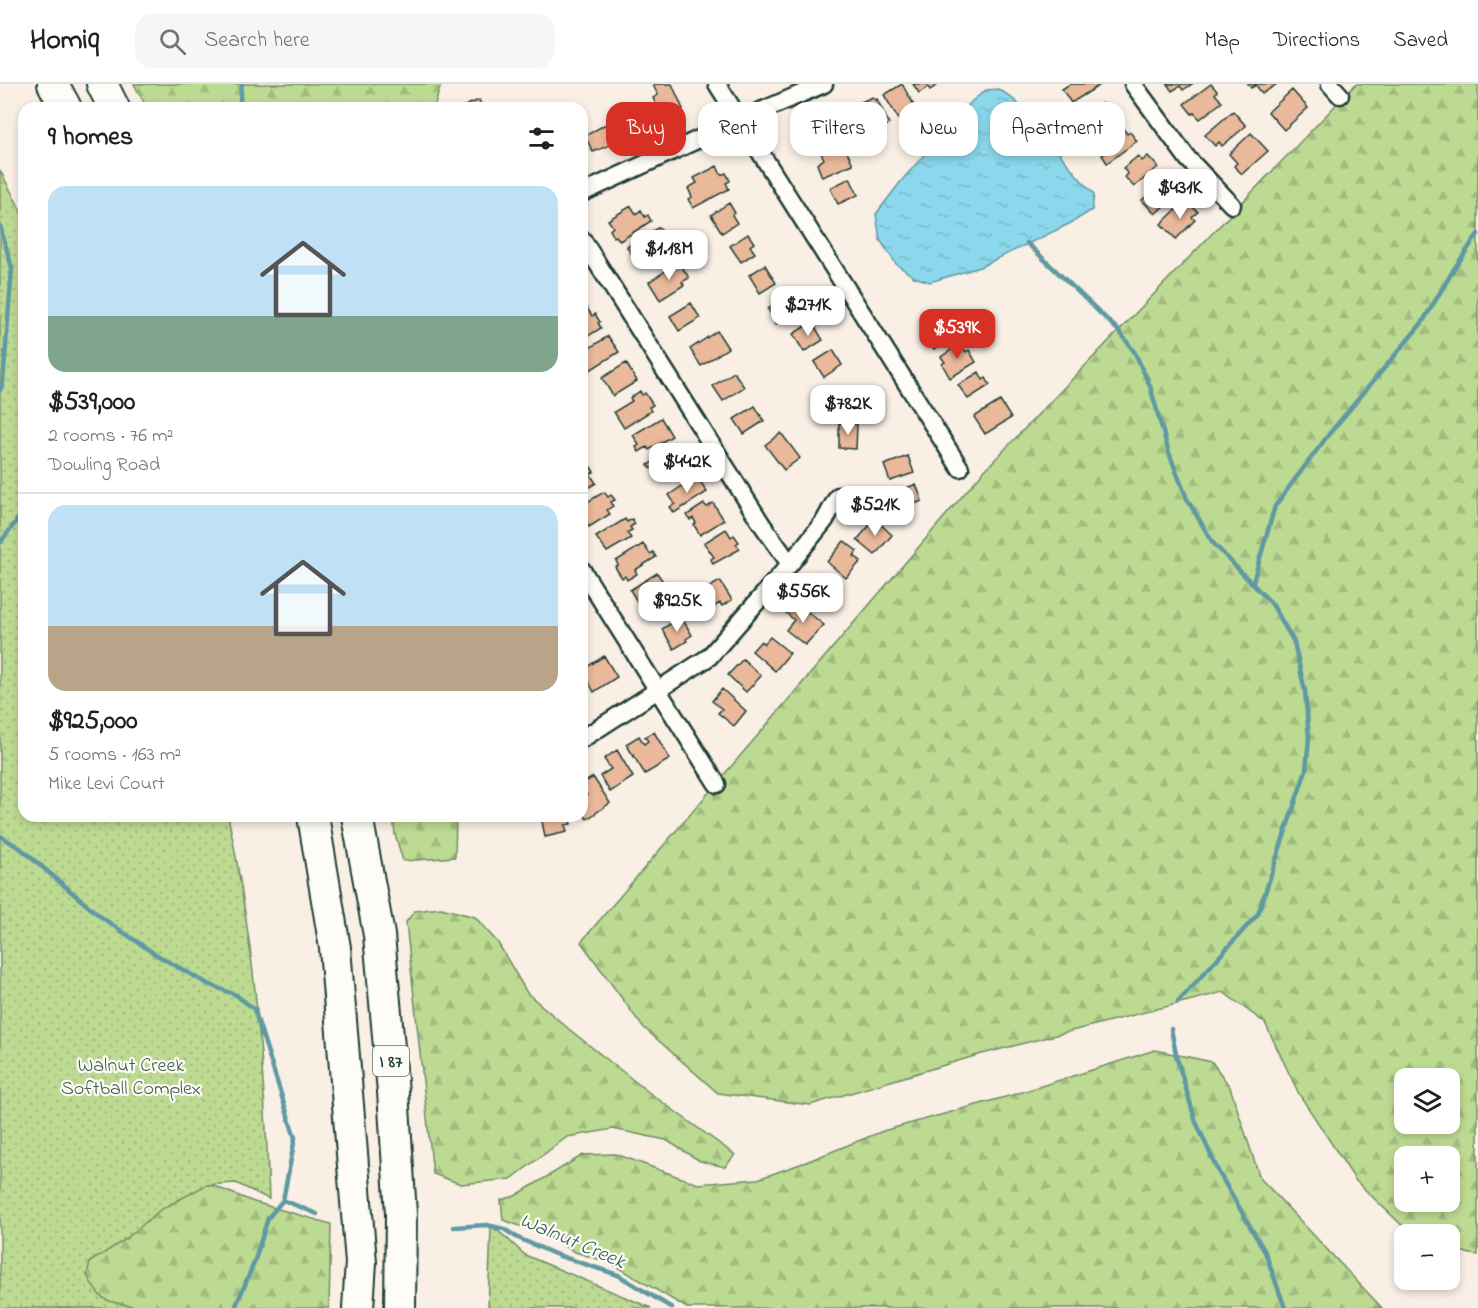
<!DOCTYPE html>
<meta charset="utf-8">
<style>
:root{--surface:#fff;--page:#f6f6f6;--text:#202124;--muted:#757577;--line:#e0e0e0;--accent:#d93025}
body{margin:0;font-family:"Indie Flower",sans-serif;background:var(--page);color:var(--text);height:100vh;display:flex;flex-direction:column;font-size:22px;white-space:nowrap}
*{box-sizing:border-box;margin:0}
p{font-size:20px;color:var(--muted)}
.icon{flex:none;width:33px;height:33px;fill:none;stroke:currentColor;stroke-width:2;stroke-linecap:round;stroke-linejoin:round}
.map{position:relative;flex:1;overflow:hidden}
.panel{position:absolute;left:18px;top:18px;width:570px;height:720px;display:flex;flex-direction:column;background:var(--surface);border-radius:18px;box-shadow:0 3px 9px #0003}
.panel>*{flex:none}
.guide{position:absolute;left:606px;top:18px;width:570px;height:54px;display:flex;gap:12px}
.tools{position:absolute;left:1394px;top:984px;display:grid;gap:12px}
.tools a{display:grid;place-items:center;width:66px;height:66px;border-radius:12px;background:var(--surface);box-shadow:0 3px 9px #0003;font-size:30px}
.price{position:absolute;translate:-50% -51px;padding:0 14px;border-radius:12px;background:#fff;color:#222;font-size:20px;line-height:39px;filter:drop-shadow(0 2px 3px #0008)}
.price::after{content:'';position:absolute;left:50%;top:36px;width:18px;height:14px;margin-left:-9px;background:inherit;clip-path:polygon(0 0,100% 0,50% 100%)}
.price.active{background:var(--accent);color:#fff}
ul{padding:0;list-style:none}
li{display:grid;align-content:center;gap:12px;height:318px;padding:0 30px}
li+li{border-top:2px solid var(--line)}
li span{display:grid;place-items:center;height:186px;border-radius:18px;color:#555}
li>.icon{margin-inline-start:auto}
span .icon{width:108px;height:108px;fill:#fffc;stroke-width:1}
li b{font-size:26px}
h2{display:flex;justify-content:space-between;align-items:center;height:72px;padding:0 30px;font-size:26px}
.chip{padding:0 21px;border-radius:18px;background:var(--surface);box-shadow:0 3px 9px #0003;font-size:21px;line-height:54px}
.chip.active{background:var(--accent);color:#fff}
header{display:flex;align-items:center;gap:36px;box-sizing:border-box;height:84px;padding:0 30px;background:var(--surface);border-bottom:2px solid var(--line)}
header strong{font-size:28px}
nav{display:flex;gap:33px;margin-inline-start:auto;font-size:21px}
.search{width:420px;height:54px;background:var(--page);display:flex;align-items:center;gap:15px;box-sizing:border-box;padding:0 21px;border-radius:18px;color:var(--muted);font-size:22px}
.map>svg:first-child{display:block}
.forest{fill:url(#forest-firs);stroke:#6e8c63;stroke-width:1.5;fill-rule:evenodd}
.park{fill:url(#park-dots);stroke:#6e8c63;stroke-width:1.5}
.water{fill:url(#water-ripples);stroke:#6099a2;stroke-width:1.5}
.lines{fill:none;stroke-linecap:round;stroke-linejoin:round}
.stream{stroke:#6099a2;stroke-width:4.5}
.building{fill:#eab99b;stroke:#1f3d34;stroke-width:1.5}
.minor-casing{stroke:#1f3d34;stroke-width:21}
.motorway-casing{stroke:#1f3d34;stroke-width:34}
.minor{stroke:#fdfcf7;stroke-width:16}
.motorway{stroke:#fdfcf7;stroke-width:30}
.labels{text-anchor:middle;stroke-width:4.5;stroke-linejoin:round;paint-order:stroke}
.shield{fill:#fdfcf7;stroke:#62766e;stroke-width:1.5}
.shield-label{font-size:18px;font-weight:bold;fill:#1f3d34}
.park-label{font-size:20px;fill:#3f5c47;stroke:#fdfcf7}
.water-label{font-size:21px;font-style:italic;fill:#355c59;stroke:#fdfcf7}
</style>
<header>
<strong>Homiq</strong>
<div class="search"><svg class="icon" aria-label="search" viewBox="0 0 24 24"><circle cx="10" cy="10" r="6"/><path d="M15 15l6 6"/></svg>Search here</div>
<nav><a>Map</a><a>Directions</a><a>Saved</a></nav>
</header>
<div class="map">
<svg width="1478" height="1224" viewBox="0 0 1478 1224">
<defs>
<pattern id="forest-firs" width="22" height="20" patternUnits="userSpaceOnUse" patternTransform="scale(1.5)"><rect width="22" height="20" fill="#bdda92"/><path d="M5 1l3.5 6h-7zM16 11l3.5 6h-7z" fill="#a2bc7e"/></pattern>
<pattern id="park-dots" width="8" height="8" patternUnits="userSpaceOnUse" patternTransform="scale(1.5)"><rect width="8" height="8" fill="#bdda92"/><path d="M2 2h.1M6 6h.1" fill="none" stroke="#a2bc7e" stroke-width="1.8" stroke-linecap="round"/></pattern>
<pattern id="water-ripples" width="26" height="14" patternUnits="userSpaceOnUse" patternTransform="scale(1.5)"><rect width="26" height="14" fill="#8bd7eb"/><path d="M2 4q2-2 4 0t4 0M15 11q2-2 4 0t4 0" fill="none" stroke="#78b9ca"/></pattern>
</defs>
<rect width="100%" height="100%" fill="#f9efe5"/>
<filter id="ink" filterUnits="userSpaceOnUse"><feTurbulence type="fractalNoise" baseFrequency=".0167" numOctaves="2"/><feDisplacementMap in="SourceGraphic" scale="12" xChannelSelector="R" yChannelSelector="G"/><feConvolveMatrix kernelMatrix="1 2 1 2 8 2 1 2 1" color-interpolation-filters="sRGB"/></filter>
<g filter="url(#ink)">
<path class="forest" d="M134,0h307l-7,24h-287z
M1356,0h122v1171l-8,-1 -21,-7v-13h-34l-6,-2 -53,-51 -57,-87 -34,-71 -42,-31 -245,63 -168,50 -92,-12 -76,-67 -61,-84 401,-469zM1404,994h45v46h-45zM1404,1072h45v46h-45z
M393,732h63l-1,41 -52,4 -8,-27z
M441,824l34,9 23,26 29,50 43,37 77,61 88,64 -10,12 -25,-6 -34,-21 -53,-11 -46,8 -56,42 -50,5 -28,-10 -27,-252 9,-11z
M1155,966l57,12 18,25 30,91 122,130h-695l-76,-45 -36,-11 -32,-18 -40,-14 -2,-20 14,-4 68,-41 33,-1 82,30 60,-5 48,-17 77,-31 133,-37z
M184,1090l70,28 77,22 -2,84h-329z"/>
<path class="park" d="M0,86l24,47v599h204c26,125 37,255 41,383l-33,-16 -30,2 -46,25 -34,29 -36,23 -3,13c16,33 23,25 54,33h-141z
M491,1143c12,5 23,19 34,28l126,53h-163z"/>
<path class="water" d="M998,5c14,7 22,17 32,28 22,25 40,53 64,77l-2,16 -21,13 -91,44 -50,15 -16,-5 -18,-13 -16,-24 -4,-26 26,-34 70,-79 14,-11z"/>
<g class="lines">
<path class="stream" d="M239,24l3,-24
M0,142l12,42 -9,115 -3,7
M1027,159l93,89 15,21 15,33 19,67 18,46 26,44 59,61 22,38 11,49 4,47 -3,32 -48,144 -80,88
M0,459l24,-32
M1253,498l22,-76 54,-72 93,-111 32,-54 24,-35
M0,752l20,12 81,69 54,37 53,30 28,11 18,14 41,129 -12,62 -15,18 -14,45 -19,45
M1171,945l6,30 19,63 22,49 47,81 20,56
M283,1116l34,14
M454,1143l33,-2 17,4 14,9 39,17 61,20 54,33"/>
</g>
<path class="building" d="M656,0h16l11,25 -3,1 2,4 -18,7 -11,-23 5,-3 -5,-10z
M902,0l13,23 -3,1 5,9 -9,6 -2,-3 -5,3 -17,-28z
M913,0h22l1,2 -6,4 -2,-3 -9,6z
M1070,0h29l1,1 -29,18 -9,-14z
M1167,0h25l-9,6 -3,-4 -8,5z
M1211,0l6,7 -2,3 7,8 -22,17 -6,-6 -2,1 -8,-10z
M1248,0h29l-15,10 -6,-9 -5,3z
M1292,6l16,18 -24,22 -16,-18z
M873,13l2,3 2,-1 12,25 -21,10 -11,-23 7,-3 -3,-6z
M479,16l4,8h-23z
M1102,19l5,6 4,-4 8,12 -25,18 -14,-16z
M645,20l10,22 -24,11 -11,-22z
M1233,27l13,15 -24,20 -3,-4 -4,4 -10,-11z
M828,30l8,16 -32,15 -7,-16z
M611,37l9,20 -27,11 -8,-16z
M1122,43l5,7 3,-2 7,9 -30,22 -5,-8 5,-3 -7,-9z
M1251,49l17,18 -26,23 -8,-8 3,-3 -8,-9z
M843,60l10,20 -31,13 -5,-13 7,-5 -3,-6z
M1138,72l4,5 6,-5 10,11 -24,20 -9,-10 3,-3 -5,-6z
M717,82l4,9 5,-2 4,8 -4,2 3,6 -36,19 -5,-9 4,-2 -4,-9 9,-5 -3,-5z
M850,94l8,17 -20,9 -8,-16z
M1165,95l8,8 -4,3 6,6 -20,18 -13,-14z
M1186,116l12,12 -6,5 3,3 -19,19 -15,-15z
M729,119l6,10 -3,2 5,8 -15,10 -11,-18z
M631,122l5,8 5,-4 4,7 3,-2 3,6 -31,20 -4,-5 -2,1 -4,-7 3,-3 -5,-7z
M659,143l8,13 -7,5 5,7 -23,14 -5,-8 -2,1 -8,-12z
M748,150l6,9 -4,3 5,7 -14,9 -11,-16z
M679,178l10,16 -7,4 2,3 -24,15 -11,-18z
M765,181l11,18 -16,10 -11,-18z
M787,213l9,15 -20,12 -8,-15z
M691,219l9,15 -21,13 -9,-15z
M587,224l5,8 3,-2 5,8 -2,1 3,5 -19,12v-29z
M945,231l2,3 -3,2 10,17 -20,12 -13,-20z
M812,238l11,18 -19,12 -11,-18z
M717,247l11,17 -27,18 -11,-17z
M608,252l11,16 -29,18 -7,-11 5,-3 -3,-5z
M961,259l5,9 3,-2 7,12 -26,16 -8,-14 3,-2 -4,-5z
M833,266l9,15 -18,12 -10,-15z
M626,279l11,18 -24,15 -11,-18z
M734,288l10,15 -21,14 -10,-15z
M979,288l4,8 3,-2 4,7 -22,14 -10,-14z
M640,307l2,4 3,-2 8,12 -4,2 2,4 -27,17 -10,-16 18,-11 -2,-3z
M1000,317l11,17 -26,16 -11,-17z
M755,322l9,15 -20,13 -10,-15z
M661,334l11,18 -23,14 -2,-3 -8,5 -3,-5 3,-2 -6,-10z
M839,339l18,1 -1,25 -17,-1z
M781,349l19,25 -16,12 -19,-25z
M678,362l8,11 -3,2 4,5 -24,16 -9,-13 -3,2 -3,-4z
M908,372l6,17 -24,8 -6,-16z
M585,381l2,4 4,-2 3,5 -4,2 6,9 -14,9v-25z
M697,392l10,16 -33,21 -4,-6 5,-3 -6,-9z
M916,400l6,17 -23,9 -7,-16z
M604,408l4,5 3,-2 4,5 -4,2 2,4 -6,4 3,4 -21,13 -6,-10 3,-2 -4,-10z
M713,419l11,17 -24,15 -6,-10 2,-2 -3,-5 -3,2 -3,-5 17,-11 3,3z
M625,435l2,3 5,-3 3,5 -5,3 2,3 -5,3 4,5 -24,14 -11,-15z
M875,435l17,16 -17,20 -18,-15z
M726,445l5,8 3,-2 5,7 -3,2 4,5 -27,15 -2,-5 3,-2 -10,-14z
M844,457l13,10 -3,5 7,5 -15,17 -19,-16z
M643,460l7,10 3,-2 3,5 -21,13 2,4 -10,6 -2,-4 -3,2 -7,-11 3,-2 -2,-4z
M819,488l22,19 -15,18 -17,-13 5,-7 -5,-5z
M657,489l7,10 3,-2 4,6 -9,5 1,3 -21,14 -12,-19z
M720,497l12,19 -10,6 -2,-3 -8,5 -9,-17z
M794,517l30,24 -19,20 -19,-15 8,-10 -9,-8z
M681,533l11,18 -6,4 1,2 -13,8 -12,-20z
M770,553l20,16 -15,18 -23,-20 9,-10 3,3z
M604,572l13,21 -23,15 -12,-22z
M743,575l18,17 -15,16 -18,-17z
M582,601l7,12 -7,4z
M722,605l24,22 -12,15 -16,-13 4,-4 -10,-8z
M654,648l16,27 -25,15 -19,-30 13,-8 5,8 4,-3 -3,-4z
M617,666l16,27 -23,15 -10,-16 11,-7 -7,-10z
M593,693l17,26 -23,16 -5,-7v-13l5,-4 -5,-7v-4z
M541,732h28l2,8 -6,1 2,7 -22,5z"/>
<g class="lines">
<g class="minor-casing">
<path id="minor" d="M717,0l243,384
M1133,0l55,75 44,46
M1330,0l10,11
M582,109l158,-73 84,-36
M582,155l179,284 29,41
M582,486l135,214
M582,655l127,-82 81,-93 35,-44 13,-24"/>
</g>
<g class="motorway-casing">
<path id="motorway" d="M53,0l13,24
M102,0l12,24
M313,732l22,132 26,314 -3,46
M357,732l22,119 14,157 8,122 -1,94"/>
</g>
<use href="#minor" class="minor"/>
<use href="#motorway" class="motorway"/>
</g>
</g>
<g class="labels">
<rect class="shield" x="373" y="962" width="36" height="30" rx="4.5"/>
<g class="shield-label">
<text x="391" y="983">I 87</text>
</g>
<g class="park-label">
<text x="131" y="987">Walnut Creek<tspan x="131" dy="23">Softball Complex</tspan></text>
</g>
<g class="water-label">
<text transform="translate(573 1156) rotate(23)" y="7">Walnut Creek</text>
</g>
</g>
</svg>
<div class="tools">
<a><svg class="icon" aria-label="layers" viewBox="0 0 24 24"><path d="M12 4l9 5-9 5-9-5zM3 14l9 5 9-5"/></svg></a>
<a>+</a>
<a>−</a>
</div>
<b class="price" style="left:1180px;top:136px">$431K</b>
<b class="price" style="left:669px;top:197px">$1.18M</b>
<b class="price" style="left:808px;top:253px">$271K</b>
<b class="price active" style="left:957px;top:276px">$539K</b>
<b class="price" style="left:848px;top:352px">$782K</b>
<b class="price" style="left:687px;top:410px">$442K</b>
<b class="price" style="left:875px;top:453px">$521K</b>
<b class="price" style="left:803px;top:540px">$556K</b>
<b class="price" style="left:677px;top:549px">$925K</b>
<div class="guide">
<a class="chip active">Buy</a>
<a class="chip">Rent</a>
<a class="chip">Filters</a>
<a class="chip">New</a>
<a class="chip">Apartment</a>
</div>
<section class="panel">
<h2>9 homes<svg class="icon" aria-label="filters" viewBox="0 0 24 24"><path d="M4 7h16M4 17h16"/><circle cx="9" cy="7" r="2"/><circle cx="15" cy="17" r="2"/></svg></h2>
<ul>
<li><span style="background:linear-gradient(#bfe0f5 70%,#7fa58c 0)"><svg class="icon" aria-label="home" viewBox="0 0 24 24"><path d="M3 11l9-7 9 7M6 9v11h12V9"/></svg></span><div><b>$539,000</b><p>2 rooms · 76 m²</p><p>Dowling Road</p></div></li>
<li><span style="background:linear-gradient(#bfe0f5 65%,#b9a48a 0)"><svg class="icon" aria-label="home" viewBox="0 0 24 24"><path d="M3 11l9-7 9 7M6 9v11h12V9"/></svg></span><div><b>$925,000</b><p>5 rooms · 163 m²</p><p>Mike Levi Court</p></div></li>
</ul>
</section>
</div>
